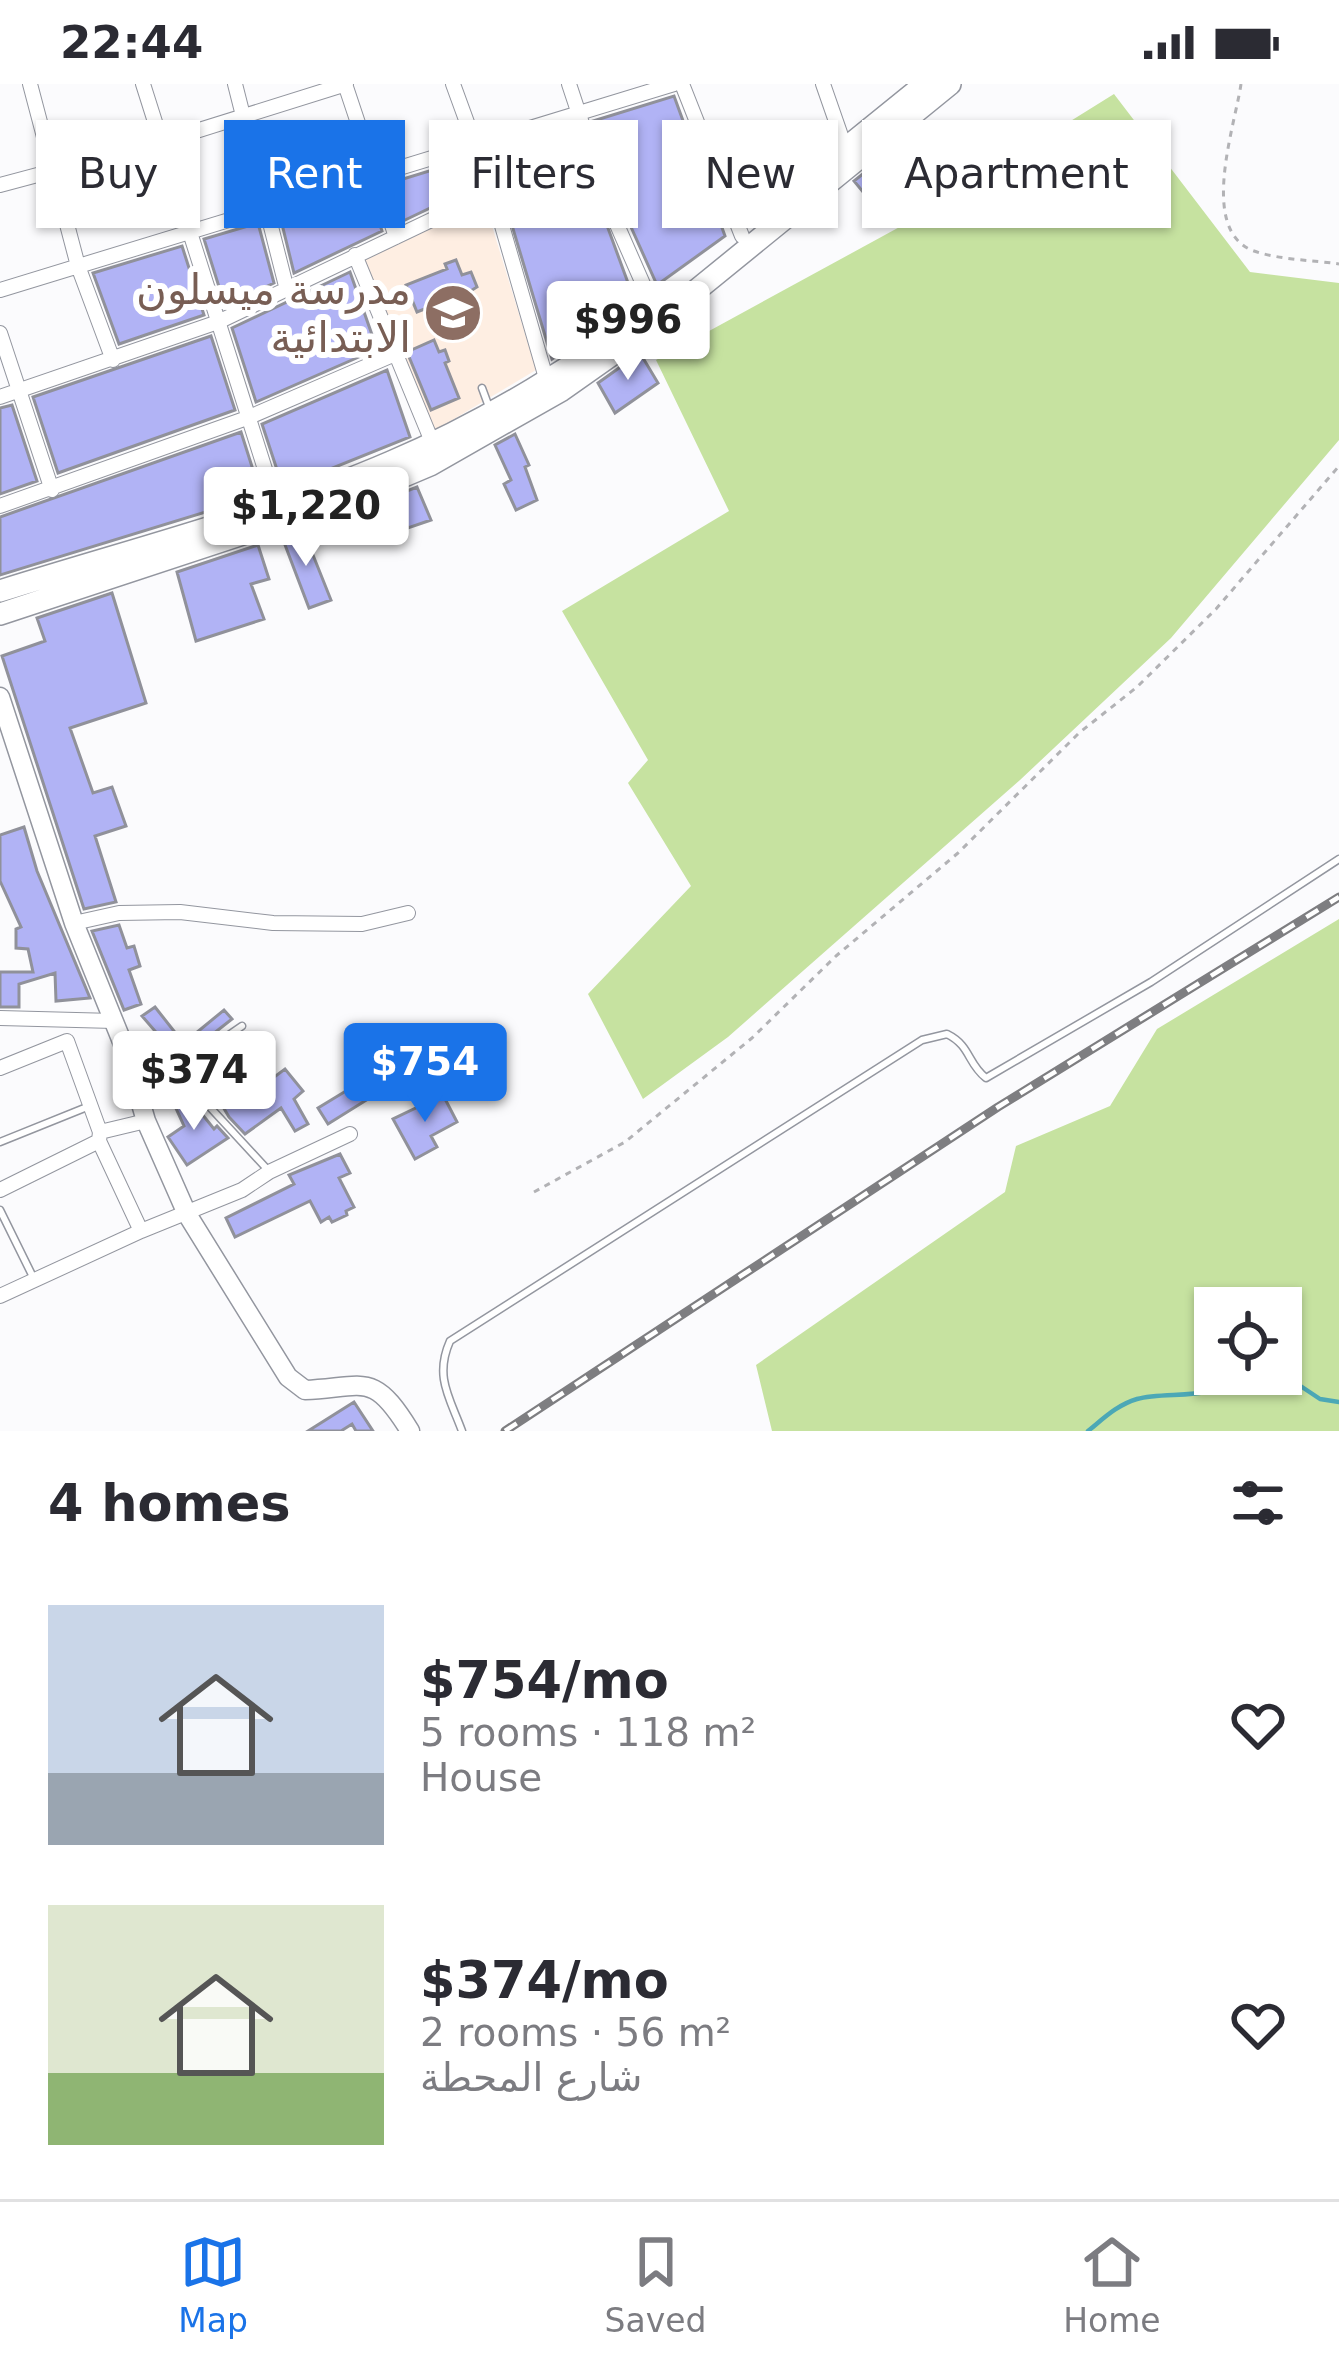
<!DOCTYPE html>
<meta charset="utf-8">
<style>
:root{--surface:#fff;--page:#f7f7f7;--text:#2b2b33;--muted:#7c7c81;--line:#e1e1e2;--accent:#1a73e8}
body{margin:0;font-family:"DejaVu Sans","Noto Sans Arabic",sans-serif;background:var(--page);color:var(--text);height:100vh;display:flex;flex-direction:column;font-size:45px;white-space:nowrap}
*{box-sizing:border-box;margin:0}
p{font-size:39px;color:var(--muted)}
.icon{flex:none;width:66px;height:66px;fill:none;stroke:currentColor;stroke-width:2;stroke-linecap:round;stroke-linejoin:round}
.map{position:relative;height:1347px;overflow:hidden}
.side{display:flex;flex-direction:column;background:var(--surface);flex:1}
.side>*{flex:none}
.banner{position:absolute;left:36px;top:36px;width:1269px;height:108px;display:flex;gap:24px}
.fabs{position:absolute;left:1194px;top:1203px;display:grid;gap:24px}
.fabs a{display:grid;place-items:center;width:108px;height:108px;border-radius:0px;background:var(--surface);box-shadow:0 3px 9px #0004;font-size:60px}
.price{position:absolute;translate:-50% -102px;padding:0 27px;border-radius:12px;background:#fff;color:#222;font-size:39px;line-height:78px;filter:drop-shadow(0 3px 6px #0008)}
.price::after{content:'';position:absolute;left:50%;top:72px;width:36px;height:27px;margin-left:-18px;background:inherit;clip-path:polygon(0 0,100% 0,50% 100%)}
.price.on{background:var(--accent);color:#fff}
ul{padding:0;list-style:none}
li{display:flex;align-items:center;gap:36px;height:300px;padding:0 48px}
li span{display:grid;place-items:center;flex:none;width:336px;height:240px;border-radius:0px;color:#555}
li>.icon{margin-inline-start:auto}
span .icon{width:144px;height:144px;fill:#fffc;stroke-width:1}
li b{font-size:51px}
h2{display:flex;justify-content:space-between;align-items:center;height:144px;padding:0 48px;font-size:51px}
.chip{padding:0 42px;border-radius:0px;background:var(--surface);box-shadow:0 3px 9px #0004;font-size:42px;line-height:108px}
.chip.on{background:var(--accent);color:#fff}
.status{display:flex;justify-content:space-between;align-items:center;height:84px;padding:0 60px;background:var(--surface);direction:ltr}
.status svg{height:33px;fill:currentColor}
.dock{display:flex;justify-content:space-around;align-items:center;height:168px;border-top:3px solid var(--line);background:var(--surface);font-size:33px;color:var(--muted)}
.dock a{display:grid;justify-items:center;gap:6px}
.dock .on{color:var(--accent)}
.map>svg:first-child{display:block}
.education{fill:#feeee2}
.green{fill:#c6e2a0;fill-rule:evenodd}
.lines{fill:none;stroke-linecap:round;stroke-linejoin:round}
.stream{stroke:#4ca8b6;stroke-width:4.5}
.building{fill:#b1b3f5;stroke:#90919a;stroke-width:3}
.service-casing{stroke:#93969f;stroke-width:9}
.minor-casing{stroke:#93969f;stroke-width:16}
.secondary-casing{stroke:#93969f;stroke-width:21}
.primary-casing{stroke:#93969f;stroke-width:24}
.path{stroke:#b2b2b5;stroke-width:3;stroke-dasharray:6 6;stroke-linecap:butt}
.service{stroke:#fff;stroke-width:6}
.minor{stroke:#fff;stroke-width:14}
.secondary{stroke:#fff;stroke-width:18}
.primary{stroke:#fff;stroke-width:21}
.rail-casing{stroke:#7e7e81;stroke-width:9}
.rail{stroke:#fff;stroke-width:4.5;stroke-dasharray:14;stroke-linecap:butt}
.labels{text-anchor:middle;stroke-width:12;stroke-linejoin:round;paint-order:stroke}
.education-label{font-size:42px;fill:#785e54;stroke:#fff;text-anchor:end}
</style>
<div class="status"><b>22:44</b><svg viewBox="0 0 49 12"><path d="M0 12V9h3v3zM5 12V6h3v6zM10 12V3h3v9zM15 12V0h3v12zM26 1h20v11H26zM47 4h2v5h-2z"/></svg></div>
<div class="map">
<svg width="1339" height="1347" viewBox="0 0 1339 1347">
<rect width="100%" height="100%" fill="#fbfbfd"/>
<path class="education" d="M485,119l51,167 -102,61 -70,-174z"/>
<path class="green" d="M1114,10l136,178 89,11v157l-168,198 -151,142 -292,257 -85,62 -55,-105 103,-108 -63,-103 20,-23 -86,-149 167,-100 -73,-151 249,-136z
M1339,835v512h-567l-16,-66 249,-173 11,-46 94,-40 47,-77zM1281,1224v66h-66v-66z"/>
<g class="lines">
<path class="stream" d="M1281,1289l39,26 19,3
M1088,1347c16,-13 29,-26 49,-32 31,-9 79,4 100,-25"/>
</g>
<path class="building" d="M674,12l51,140 -68,49 -35,-78 -29,-86z
M571,43l64,175 -83,57 -62,-207z
M919,45l15,18 -66,51 -14,-17z
M468,75l10,26 -75,36 -13,-38z
M368,105l14,42 -88,42 -14,-57z
M258,139l16,60 -49,23 -21,-67z
M182,162l22,69 -85,29 -26,-71z
M456,176l6,15 9,-3 6,15 -24,15 -1,-4 -35,14 -11,-27 41,-16 -2,-5z
M350,188l27,77 -121,53 -24,-74z
M211,252l24,74 -177,63 -25,-76z
M434,256l5,12 6,-2 4,11 -4,2 14,35 -28,12 -24,-58z
M640,269l18,30 -43,30 -17,-30z
M387,286l23,67 -127,51 -21,-64z
M12,321l25,76 -37,13v-86z
M241,348l20,63 -261,80v-58z
M515,350l14,31 -4,2 12,33 -21,10 -12,-26 7,-4 -16,-35z
M417,403l14,33 -23,8 -14,-32z
M303,446l28,70 -22,8 -27,-71z
M258,461l11,34 -18,5 13,35 -68,22 -19,-69z
M112,509l34,110 -76,25 23,65 19,-6 14,39 -31,10 21,66 -32,7 -82,-253 43,-15 -8,-23z
M24,743l13,44 53,127 -34,3 -1,-28 -36,11v23h-19v-35h33l-5,-23 -12,-1v-19l5,-2 -21,-46v-46z
M119,841l8,23 7,-2 6,20 -11,4 12,34 -17,6 -32,-79z
M155,923l26,33 9,-2 34,-28 8,9 -52,41 -38,-44z
M237,981l17,27 31,-23 18,22 -9,8 14,25 -13,7 -14,-23 -36,26 -16,-17 -20,-34z
M359,999l9,16 -40,25 -10,-16z
M443,1011l14,27 -26,14 6,11 -22,12 -22,-40z
M186,1012l13,21 3,-3 12,15 3,-3 11,12 -41,27 -19,-28 16,-11 -10,-22z
M340,1070l10,19 -11,5 15,29 -8,4 1,4 -15,7 -3,-5 -8,5 -11,-21 -75,36 -9,-19 68,-34 -5,-9z
M354,1318l19,29h-17l-4,-7 -11,7h-33z"/>
<g class="lines">
<g class="service-casing">
<path id="service" d="M482,304l7,19
M129,964l20,-2 10,6 108,117
M178,986l64,-44
M0,1058l87,-35
M0,1126l33,67
M462,1347c-12,-33 -28,-54 -12,-90l472,-301 25,-6c24,12 20,29 39,44l165,-96 188,-123"/>
</g>
<g class="minor-casing">
<path id="minor" d="M30,0l48,182 35,94
M143,0l133,420
M235,0l52,206
M345,0l51,153
M453,0l39,107 54,187
M569,0l42,127 43,98
M682,0l60,152
M823,0l24,69
M0,101l161,-43 185,-58
M355,171l78,189
M0,206l674,-206
M0,249l52,157
M0,313l218,-75 274,-131
M0,422l247,-88 148,-64
M74,839l45,-10 61,-1 93,11 89,1 46,-11
M0,934l114,3
M0,984l67,-27 33,91 -1,9 42,90
M100,1048l46,-11
M0,1106l99,-49
M0,1212l141,-65 101,-41 27,-18 81,-38"/>
</g>
<g class="secondary-casing">
<path id="secondary" d="M0,613l74,226 51,126 21,72 41,93 101,163 17,13c61,-3 68,-19 105,41"/>
</g>
<g class="primary-casing">
<path id="primary" d="M804,98l121,-98
M0,507c130,-41 266,-75 391,-129 92,-39 195,-101 274,-164
M0,530l352,-116 78,-33 132,-75 88,-62 300,-244"/>
</g>
<path class="path" d="M1241,0c-6,42 -43,147 13,167 26,9 58,9 85,13
M534,1108l91,-50 127,-104 84,-82 122,-103 121,-120 58,-46 79,-78 123,-143"/>
<use href="#service" class="service"/>
<use href="#minor" class="minor"/>
<use href="#secondary" class="secondary"/>
<use href="#primary" class="primary"/>
<g class="rail-casing">
<path id="rail" d="M505,1347l493,-324 341,-210"/>
</g>
<use href="#rail" class="rail"/>
</g>
<defs>
<g id="school-disc" transform="scale(3)"><circle r="9.5" fill="#8d6e63" stroke="#fff"/><path d="M0-5L7-2L0 1L-7-2ZM-4 1L0 2.5L4 1V4Q0 6-4 4Z" fill="#fff"/></g>
</defs>
<g fill-rule="evenodd">
<use href="#school-disc" x="453" y="229"/>
</g>
<g class="labels">
<g class="education-label">
<text x="411" y="220">مدرسة ميسلون<tspan x="411" dy="48">الابتدائية</tspan></text>
</g>
</g>
</svg>
<div class="fabs">
<a><svg class="icon" aria-label="locate" viewBox="0 0 24 24"><circle cx="12" cy="12" r="6"/><path d="M12 2v4M12 18v4M2 12h4M18 12h4"/></svg></a>
</div>
<b class="price" style="left:628px;top:299px">$996</b>
<b class="price" style="left:306px;top:485px">$1,220</b>
<b class="price on" style="left:425px;top:1041px">$754</b>
<b class="price" style="left:194px;top:1049px">$374</b>
<div class="banner">
<a class="chip">Buy</a>
<a class="chip on">Rent</a>
<a class="chip">Filters</a>
<a class="chip">New</a>
<a class="chip">Apartment</a>
</div>
</div>
<section class="side">
<h2>4 homes<svg class="icon" aria-label="filters" viewBox="0 0 24 24"><path d="M4 7h16M4 17h16"/><circle cx="9" cy="7" r="2"/><circle cx="15" cy="17" r="2"/></svg></h2>
<ul>
<li><span style="background:linear-gradient(#c9d6e8 70%,#9aa5b1 0)"><svg class="icon" aria-label="home" viewBox="0 0 24 24"><path d="M3 11l9-7 9 7M6 9v11h12V9"/></svg></span><div><b>$754/mo</b><p>5 rooms · 118 m²</p><p>House</p></div><svg class="icon" aria-label="heart" viewBox="0 0 24 24"><path d="M12 20l-8-8c-3-5 5-10 8-4 3-6 11-1 8 4z"/></svg></li>
<li><span style="background:linear-gradient(#dfe7d0 70%,#8fb573 0)"><svg class="icon" aria-label="home" viewBox="0 0 24 24"><path d="M3 11l9-7 9 7M6 9v11h12V9"/></svg></span><div><b>$374/mo</b><p>2 rooms · 56 m²</p><p>شارع المحطة</p></div><svg class="icon" aria-label="heart" viewBox="0 0 24 24"><path d="M12 20l-8-8c-3-5 5-10 8-4 3-6 11-1 8 4z"/></svg></li>
</ul>
</section>
<nav class="dock">
<a class="on"><svg class="icon" aria-label="map" viewBox="0 0 24 24"><path d="M3 6l6-2 6 2 6-2v14l-6 2-6-2-6 2zM9 4v14M15 6v14"/></svg>Map</a>
<a><svg class="icon" aria-label="saved" viewBox="0 0 24 24"><path d="M7 4h10v16l-5-4-5 4z"/></svg>Saved</a>
<a><svg class="icon" aria-label="home" viewBox="0 0 24 24"><path d="M3 11l9-7 9 7M6 9v11h12V9"/></svg>Home</a>
</nav>
